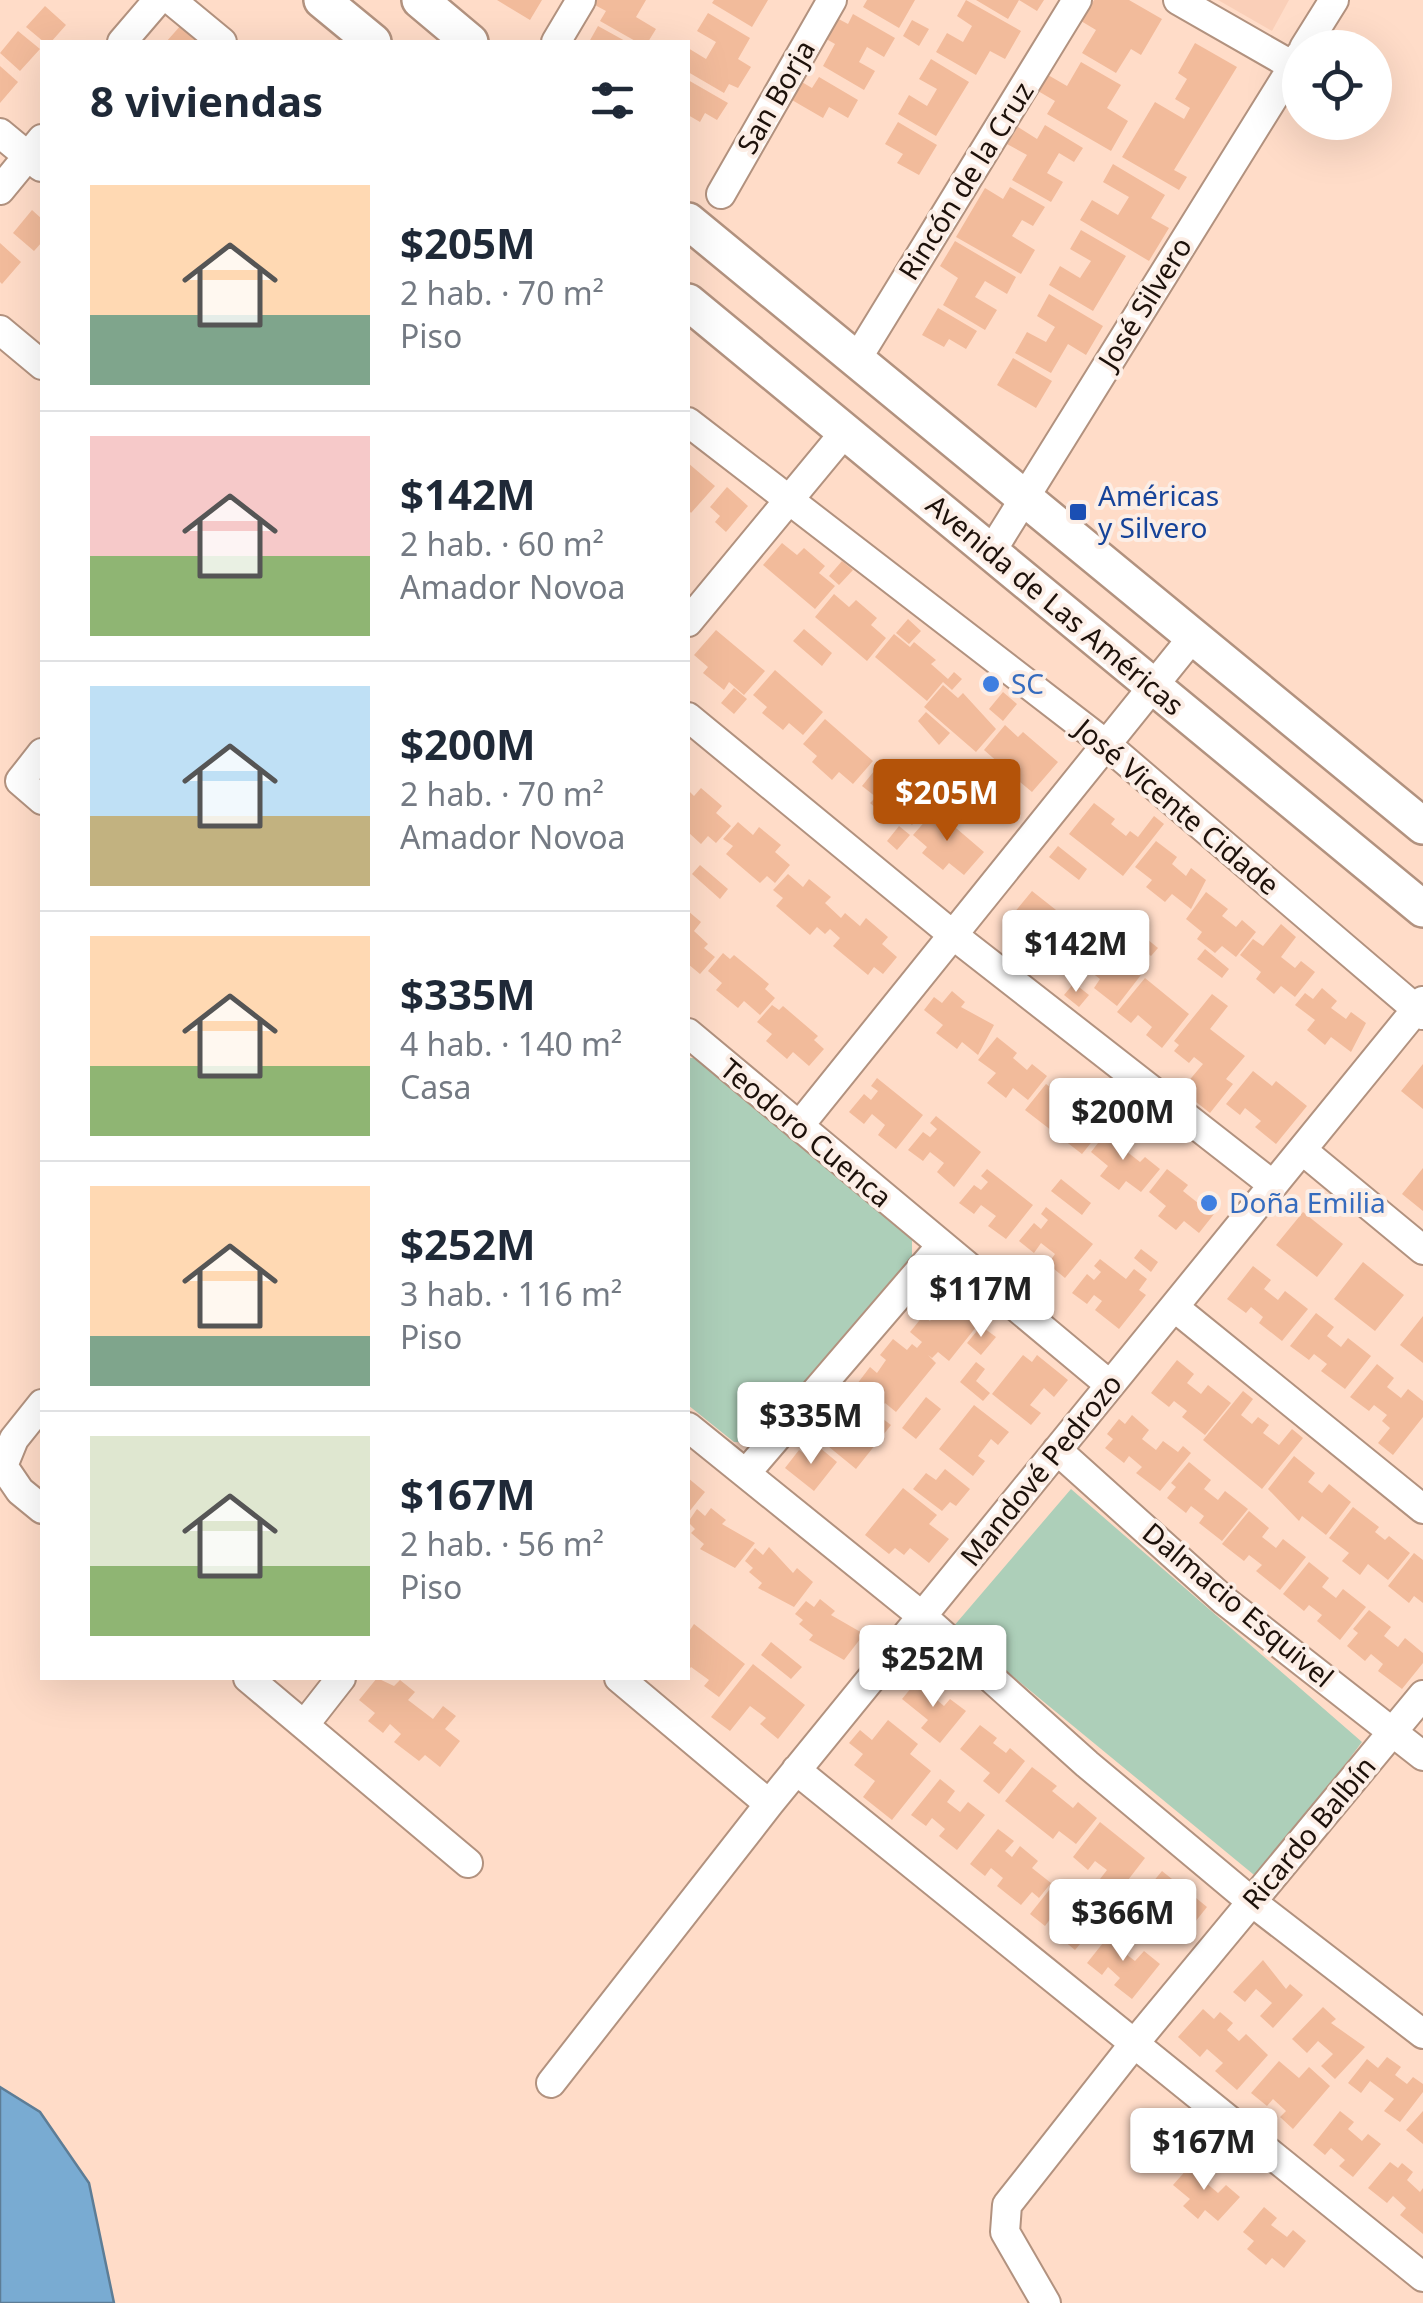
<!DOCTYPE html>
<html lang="es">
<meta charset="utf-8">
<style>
:root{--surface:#fff;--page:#f2f2f3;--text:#1f2937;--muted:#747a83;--line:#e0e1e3;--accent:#b45309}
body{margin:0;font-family:"Noto Sans",sans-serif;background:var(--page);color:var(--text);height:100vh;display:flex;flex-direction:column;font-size:38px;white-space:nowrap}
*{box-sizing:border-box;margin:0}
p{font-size:32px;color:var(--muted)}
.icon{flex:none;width:55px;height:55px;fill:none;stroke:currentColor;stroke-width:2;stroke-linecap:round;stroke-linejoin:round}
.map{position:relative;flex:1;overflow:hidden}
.sheet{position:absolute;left:40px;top:40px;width:650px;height:1640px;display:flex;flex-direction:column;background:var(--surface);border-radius:0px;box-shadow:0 10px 40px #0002}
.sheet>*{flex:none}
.tools{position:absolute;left:1282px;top:30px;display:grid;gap:20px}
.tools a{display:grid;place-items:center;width:110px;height:110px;border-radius:50%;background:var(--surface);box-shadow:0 10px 40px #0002;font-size:50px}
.price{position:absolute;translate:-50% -85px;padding:0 22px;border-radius:10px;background:#fff;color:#222;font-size:32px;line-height:65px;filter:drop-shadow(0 2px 5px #0008)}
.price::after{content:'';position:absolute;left:50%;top:60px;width:30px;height:22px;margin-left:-15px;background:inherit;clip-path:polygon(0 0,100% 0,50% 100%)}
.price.selected{background:var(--accent);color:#fff}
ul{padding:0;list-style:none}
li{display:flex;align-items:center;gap:30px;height:250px;padding:0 50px}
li+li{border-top:2px solid var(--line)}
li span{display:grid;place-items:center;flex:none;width:280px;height:200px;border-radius:0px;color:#555}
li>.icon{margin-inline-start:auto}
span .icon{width:120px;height:120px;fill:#fffc;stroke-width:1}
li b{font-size:42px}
h2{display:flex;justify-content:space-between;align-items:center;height:120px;padding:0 50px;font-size:42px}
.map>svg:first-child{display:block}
.built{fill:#facfb8}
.green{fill:#adcfb9}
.water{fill:#79abd2;stroke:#5d7d96;stroke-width:2.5}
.building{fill:#f2bb9b}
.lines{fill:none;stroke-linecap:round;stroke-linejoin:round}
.minor-casing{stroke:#b2927f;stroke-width:32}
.major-casing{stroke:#b2927f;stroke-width:40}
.minor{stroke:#fff;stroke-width:28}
.major{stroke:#fff;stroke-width:35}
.transit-dot{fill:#1a4fb4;stroke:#fceee6;stroke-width:4}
.shop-dot{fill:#3f7fe0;stroke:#fceee6;stroke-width:4}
.labels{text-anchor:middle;stroke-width:8;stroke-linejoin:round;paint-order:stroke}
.street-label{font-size:28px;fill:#1d110a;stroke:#fceee6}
.transit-label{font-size:28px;fill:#164399;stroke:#fceee6;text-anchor:start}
.shop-label{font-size:28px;fill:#366cbe;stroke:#fceee6;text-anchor:start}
</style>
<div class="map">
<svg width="1423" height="2303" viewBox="0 0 1423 2303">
<rect width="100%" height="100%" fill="#ffdcc8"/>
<path class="built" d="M1218,0h71l-17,31z"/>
<path class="green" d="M688,1058h6l218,177v21l-155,187 -23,-1 -46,-37z
M1071,1489l291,253 -103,137 -306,-252z"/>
<path class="water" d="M0,2087l40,25 49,71 25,120h-114z"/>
<path class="building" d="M497,0h45l-12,20z
M595,0h51l-10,17 20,12 -8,13h-11l-37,-21 6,-10 -13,-7z
M714,0h54l-16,27 -40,-24z
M867,0h48l-16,28 -36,-21z
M966,0l55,31 -16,28 -15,-8 -14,24 -40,-23 11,-19 16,9 9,-16 -15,-10z
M976,0h68l-7,11 -18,-11 -11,19z
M1094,0h35l33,19 -21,36 -10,-6 -15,24 -34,-20 14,-23 -15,-9z
M45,6l21,19 -15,17h-7l-18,-15z
M708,13l42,25 -12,21 13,8 -13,21 -9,-4 -5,9 -36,-21v-24l18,11 10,-17 -19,-11z
M853,14l42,24 -11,19 -17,-10 -8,15 16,9 -11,19 -41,-24 12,-22 -14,-8 12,-20 15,8z
M912,20l17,9 -10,17 -16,-10z
M182,24l22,18h-38z
M598,26l29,16h-38z
M18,31l22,18 -20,22 -20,-18z
M1195,43l42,24 -63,103 13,7 -8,13 -57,-33 33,-55 29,17 6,-11 -15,-9 12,-20 -9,-6z
M931,59l38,23 -33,54 -38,-22 11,-19 18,11 10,-17 -18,-10z
M1081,62l40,23 -14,23 21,13 -17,30 -64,-37 8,-13 -17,-10 10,-16 19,11z
M0,66l18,16 -18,21z
M819,77l39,23 -10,18 -19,-11 -6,11 -38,-22 10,-18 17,10z
M688,80l40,23 -11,17 -12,-7 -5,9 -12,-7z
M898,122l39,23 -18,30 -22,-12 6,-9 -18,-10z
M1045,125l38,23 -9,14 -15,-9 -12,20 16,9 -12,20 -39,-22 15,-25 -20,-11 11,-17 19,12z
M1113,164l52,31 -14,23 18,10 -20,33 -69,-41 12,-20 26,15 11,-18 -26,-15z
M1010,187l35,20 -12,19 -11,-6 -10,16 23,14 -14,24 -65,-37 29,-49 18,11z
M32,210l10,9v23l-8,9 -21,-18z
M1081,230l45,26 -33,55 -44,-26 11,-19 20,12 11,-17 -21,-12z
M955,241l61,36 -9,17 -22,-13 -10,16 22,13 -12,20 -42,-25 15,-27 -18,-12z
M0,243l21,19 -19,22 -2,-2z
M1049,294l54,32 -17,29 -18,-11 -17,29 -36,-20 12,-21 19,10 9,-15 -18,-11z
M938,308l39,23 -11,18 -17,-10 -5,8 -22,-12z
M1013,358l39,23 -16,27 -39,-23z
M688,463l27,23 -24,27 -3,-4z
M727,487l21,19 -22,26 -11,-10 5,-6 -10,-9z
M782,543l15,12 7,-7 21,18 -6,7 16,13 -20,23 -52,-44z
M842,561l11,9 -14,15 -10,-9z
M834,594l15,13 7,-7 21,18 -6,7 15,13 -19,23 -52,-44z
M908,619l13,12 -12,13 -13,-11z
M804,629l28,24 -10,13 -29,-25z
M716,630l49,41 -21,24 -15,-13 -5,8 -21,-17 5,-6 -14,-12z
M894,634l16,13 4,-5 22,18 -5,4 17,15 6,-7 8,7 -10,11 -9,-8 -16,19 -52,-44z
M775,670l48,42 -20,23 -14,-12 -6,7 -21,-17 5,-6 -14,-12z
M943,685l15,13 5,-5 33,36 -20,23 -52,-45z
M734,688l13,11 -13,15 -13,-11z
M1003,692l14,12 -14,17 -14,-12z
M926,712l24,21 -11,12 -21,-24z
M825,719l48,42 -20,23 -14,-12 -7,8 -20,-18 5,-6 -14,-12z
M1005,725l13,12 5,-5 35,30 -26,30 -12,-10 -10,12 -13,-11 11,-12 -24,-21z
M883,760l49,42 -20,23 -14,-12 -7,8 -21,-18 6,-6 -14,-11z
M701,788l21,18 -6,7 15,13 -15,17 -8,-7 -7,8 -13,-12v-42l6,6z
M1094,803l21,16 -4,5 15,12 4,-5 8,6 16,-21 10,8 -41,52 -54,-42z
M935,810l49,42 -20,23 -15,-12 -6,7 -21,-17 5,-6 -14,-12z
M738,822l15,13 6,-8 22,18 -6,7 15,13 -15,18 -8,-7 -7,7 -34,-29 7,-8 -10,-7z
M899,826l11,9 -13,15 -10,-9z
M1156,841l21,16 -5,7 14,12 5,-8 15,12 -15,29 -19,-15 -7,8 -19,-15 6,-7 -17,-13z
M1058,846l29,23 -8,11 -30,-23z
M700,865l28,24 -8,10 -28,-25z
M788,874l15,13 6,-8 22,18 -6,6 16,15 4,-5 15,13 6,-8 22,19 -6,7 15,13 -14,17 -9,-7 -6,8 -35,-29 7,-8 -10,-9 -5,5 -8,-7 -7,8 -34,-29 7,-8 -10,-8z
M1032,891l43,34 -27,33 -12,-9 -8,9 -14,-12 7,-9 -16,-13z
M1206,892l22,17 -6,7 14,11 6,-7 14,12 -20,25 -14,-11 -7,7 -18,-14 5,-7 -16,-13z
M688,911l13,11 -7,9 14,13 -4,4 11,9 -15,17 -12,-10z
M1281,924l15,13 -15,20 14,11 6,-7 14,11 -20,25 -14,-11 -7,8 -18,-15 5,-7 -21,-17 13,-16 10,7z
M1131,926l27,22 -7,8 -27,-21z
M1093,931l51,40 -27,35 -23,-18 6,-9 -14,-11 -7,8 -14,-11z
M1205,949l24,20 -7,9 -25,-19z
M723,953l7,6 4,-4 35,29 -4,5 10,9 -15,17 -16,-14 -6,7 -22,-18 6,-7 -14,-12z
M1145,978l44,36 -27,34 -16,-13 6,-8 -14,-12 -7,8 -14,-11z
M1074,983l15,12 -10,12 -15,-12z
M1322,988l15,13 -6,7 15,11 5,-7 15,11 -15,29 -20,-15 -6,8 -18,-15 8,-10 -20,-15 10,-12 8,6z
M952,991l13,11 -4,5 33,18 -16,30 -16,-13 -5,7 -21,-16 7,-8 -19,-15 10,-13 8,6z
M1212,994l16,12 -18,23 35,27 -19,23 7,5 -23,29 -29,-23 22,-26 -9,-7 -5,6 -15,-12 5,-6 -5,-4z
M772,1005l7,5 4,-4 35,30 -4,4 10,9 -15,17 -16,-14 -6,7 -21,-18 6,-7 -15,-12z
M997,1037l20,16 -4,5 14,12 5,-6 15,12 -19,24 -15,-12 -7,10 -19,-15 9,-10 -18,-13z
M1423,1064v45l-22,-18z
M1253,1071l19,15 4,-5 31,25 -31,38 -21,-17 6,-6 -16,-13 -5,7 -14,-11z
M877,1078l46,37 -27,34 -18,-14 7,-10 -13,-11 -8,10 -15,-12 15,-18 7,6 7,-9 -7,-5z
M1062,1079l14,12 -5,6 16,13 6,-6 18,14 -29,36 -57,-44 21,-26 8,6z
M936,1116l45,36 -27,35 -17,-15 7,-9 -14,-11 -7,9 -15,-11 15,-18 7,5 7,-8 -7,-6z
M1109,1129l21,16 -4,6 14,11 5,-5 15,12 -19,23 -15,-11 -7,9 -19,-14 8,-10 -17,-14z
M1423,1168v43l-21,-17z
M987,1169l46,36 -27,34 -18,-13 8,-10 -15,-11 -7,9 -15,-11 15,-18 7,5 7,-8 -7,-6z
M1167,1169l21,16 -5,6 15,12 4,-6 16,12 -19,24 -15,-12 -8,9 -18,-14 8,-10 -17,-14z
M1061,1179l30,24 -9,12 -31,-24z
M1046,1207l47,37 -28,34 -17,-14 7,-10 -14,-11 -7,10 -15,-12 15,-18 7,6 7,-9 -7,-6z
M1303,1212l40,32 -26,33 -41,-32z
M1141,1249l17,13 -7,10 -17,-14z
M1100,1259l26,20 8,-10 13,10 -8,11 7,5 -27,34 -24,-19 7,-9 -8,-6 -7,9 -15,-11 15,-19 7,6 7,-8 -7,-6z
M1363,1262l41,33 -29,36 -41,-32z
M1253,1266l18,14 -7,9 14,11 7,-9 23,18 -26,32 -23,-18 4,-6 -12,-10 -5,6 -19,-14z
M946,1288l14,11 5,-7 23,20 -39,49 -11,-9 -6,6 -4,-3 8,8 -40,49 -11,-9 -6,7 -14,-12 4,-5 -12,-9 13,-17 7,6 9,-13 -6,-5 13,-16 14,11 5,-6 5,4 5,-6 -12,-10 13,-16 7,5 9,-12 -6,-5z
M1316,1313l18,14 -7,9 14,11 7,-9 23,18 -26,33 -24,-18 6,-7 -13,-10 -5,6 -19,-14z
M1423,1316v47l-23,-18z
M981,1326l15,11 -15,18 -14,-12z
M1023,1355l9,7 5,-7 31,25 -14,17 -10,-9 -14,17 11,8 -10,12 -39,-31z
M1177,1360l17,14 -7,9 14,11 7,-9 23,18 -26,32 -23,-18 5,-6 -13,-10 -5,6 -18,-14z
M976,1362l9,7 -9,12 14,12 -7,8 -23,-19z
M1377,1364l17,14 -7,9 14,11 7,-9 15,12v16l-30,38 -15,-12 12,-15 -8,-7 5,-6 -13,-10 -5,6 -19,-14z
M1243,1391l10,8 -12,16 11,9 6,-7 11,8 -6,8 16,12 13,-16 11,9 -41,51 -59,-49z
M926,1397l15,12 -25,30 -14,-11z
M857,1399l34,26 -35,44 -33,-27 10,-13 -6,-5 9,-11 6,5z
M974,1405l35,27 -11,13 -7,-6 -13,17 7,5 -12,15 -34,-27z
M1132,1415l17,15 -7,9 14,11 7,-9 15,11 5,-6 8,7 -31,38 -24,-18 6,-6 -13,-11 -5,7 -19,-15 8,-9 -6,-5 12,-15 6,5z
M819,1447l18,15 -23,29 -29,-23 14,-18 11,8z
M1294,1456l21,17 -7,9 14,11 7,-9 22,18 -25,33 -24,-19 -3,5 -31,-32z
M1189,1462l22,18 -7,9 14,11 7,-9 23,18 -26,32 -23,-18 5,-7 -13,-10 -5,7 -19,-15 9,-11 -5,-4z
M945,1469l25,20 -14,17 -6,-4 -8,9 -29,-22 13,-16 10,7z
M688,1478l17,14 -17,21z
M903,1488l34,27 -8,9 20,15 -20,24 -19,-15 -6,7 -9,-7 -6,6 -24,-19z
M1353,1507l26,20 -4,5 10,8 4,-4 21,17 -22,27 -20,-16 -8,11 -18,-14 7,-8 -20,-15z
M711,1508l15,12 -4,4 33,19 -20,25 -35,-19 4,-5 -13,-11 4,-4 -7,-7 9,-13 8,7z
M1249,1511l20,17 -7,9 14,11 7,-9 23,18 -26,33 -24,-19 6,-6 -13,-10 -5,6 -22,-17z
M769,1547l24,26 4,-5 16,14 -19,25 -36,-19 4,-5 -13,-11 4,-4 -8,-7 10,-13 8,7z
M1414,1553l9,7v43l-9,-7 -5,7 -21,-17z
M1309,1562l20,16 -7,9 14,11 7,-9 23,18 -26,33 -23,-19 5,-6 -13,-10 -5,6 -21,-17z
M820,1599l15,12 -4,4 33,19 -20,26 -35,-20 4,-5 -14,-11 4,-4 -8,-6 11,-13 8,6z
M1369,1610l22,17 -7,9 14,11 7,-9 18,15v10l-21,26 -24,-18 5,-7 -12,-10 -6,7 -18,-15 11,-13 -5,-4z
M694,1624l51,40 -26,33 -15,-11 5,-6 -18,-13 -3,4v-38z
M771,1642l31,25 -11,12 -30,-24z
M753,1664l52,41 -27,34 -18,-15 6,-6 -16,-12 -20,25 -19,-14z
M921,1676l15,12 -5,7 13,11 6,-7 16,12 -26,32 -19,-15 7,-8 -26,-21z
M377,1678l17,8 6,-6 15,12 -7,8 25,19 10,-13 13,10 -11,13 15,12 -20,26 -15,-12 -6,6 -25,-19 7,-8 -11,-10 -7,9 -15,-12 7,-8 -16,-13z
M888,1720l30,24 -8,10 21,17 -39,49 -29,-23 12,-16 -21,-16 9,-11 -14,-11 11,-13 12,10z
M980,1725l17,13 -4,5 13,10 4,-5 15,13 -26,33 -16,-13 7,-8 -30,-24z
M1032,1767l25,19 -5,5 21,17 5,-6 19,16 -21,26 -17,-13 -6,8 -48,-38z
M940,1779l15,12 -8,11 13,10 8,-10 17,13 -28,35 -18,-14 6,-7 -13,-11 -6,8 -15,-11z
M1100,1822l45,36 -27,35 -18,-14 7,-9 -12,-9 -7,9 -15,-13z
M998,1829l16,12 -9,10 7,6 8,-11 18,15 -6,7 19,15 -12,15 -7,-6 -11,13 -24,-19 6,-8 -12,-10 -6,8 -15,-12z
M1162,1871l15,12 -8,10 13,10 8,-10 17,14 -28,35 -18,-14 6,-7 -13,-11 -6,8 -15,-12z
M1058,1879l16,12 -8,10 13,11 8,-11 22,18 -18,23 -6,-4 -10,12 -17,-14 6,-7 -13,-11 -6,8 -15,-12z
M1115,1928l16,12 -9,11 13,10 9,-10 16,13 -28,35 -18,-14 6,-7 -12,-11 -6,8 -15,-12z
M1263,1960l23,29 4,-5 13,11 -30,33 -13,-12 12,-13 -16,-14 -11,13 -12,-10z
M1323,2007l13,12 -5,4 34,24 -30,32 -14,-13 12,-12 -15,-13 -11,12 -15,-14z
M1203,2009l11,10 6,-7 13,11 -6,7 12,11 7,-7 22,21 -31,35 -22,-19 8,-8 -16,-14 -7,8 -22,-20z
M1387,2057l14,10 -6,8 12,9 6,-7 10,7v8l-23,30 -16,-11 10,-12 -24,-18 -9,12 -13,-10 19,-24 11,9z
M1279,2061l20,17 10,-11 21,19 -37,43 -13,-12 6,-6 -13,-12 -6,7 -16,-13z
M1340,2111l14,11 -6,7 14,12 6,-7 13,10 -28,33 -14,-11 6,-6 -14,-12 -6,7 -12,-10z
M1423,2111v33l-17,-14z
M1154,2130l9,9 7,-7 15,13 -22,23 -12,-11 -7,8 -12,-11z
M1196,2159l16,14 -7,9 13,11 8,-8 14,12 -22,24 -13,-11 -7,9 -15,-13 7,-7 -17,-14z
M1390,2162l8,6 4,-5 11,9 -6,8 13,12 3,-4v46l-23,-19 6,-7 -13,-12 -6,7 -19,-15z
M1264,2207l13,11 -6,7 16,12 6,-7 13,11 -22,27 -12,-10 -6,7 -19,-16 7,-8 -11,-9z"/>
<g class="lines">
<g class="minor-casing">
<path id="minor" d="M171,0l51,42
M1178,0l115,66
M122,42l36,-42
M556,42l25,-42
M1304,48l30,-48
M0,133l41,34
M0,190l42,-51
M721,194l111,-194
M0,330l42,35
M855,362l222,-362
M688,422l419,323 316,270
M991,552l309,-497
M688,622l157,-190
M688,717l265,218 320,250
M42,753l-22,28 22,19
M688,1033l422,352
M799,1126l393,-488
M1302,1150l121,100
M1174,1307l249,202
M42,1404l-28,35 -11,27 17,25 22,18
M688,1427l234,189 165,148 165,138 171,132
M1057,1450l168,151 198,155
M746,1473l194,-226
M248,1678l220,185
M619,1678l150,126
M305,1724l36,-46
M796,1770l627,507
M551,2083l218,-279 654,-803
M1046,2303l-41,-71 2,-27 126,-160 290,-350"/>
</g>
<g class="major-casing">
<path id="major" d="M322,0l51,42
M420,0l50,42
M688,221l735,605
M688,302l735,607"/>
</g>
<use href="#minor" class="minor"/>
<use href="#major" class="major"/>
</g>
<rect class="transit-dot" x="1068" y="502" width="20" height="20" rx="5"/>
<g class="shop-dot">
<circle cx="991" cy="684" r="10"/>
<circle cx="1209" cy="1203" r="10"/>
</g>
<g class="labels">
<g class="street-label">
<text transform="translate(776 97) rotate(-60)" y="10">San Borja</text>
<text transform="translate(966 181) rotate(-58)" y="10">Rincón de la Cruz</text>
<text transform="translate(1145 303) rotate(-58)" y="10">José Silvero</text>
<text transform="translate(1055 605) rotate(40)" y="10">Avenida de Las Américas</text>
<text transform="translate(1177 807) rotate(40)" y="10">José Vicente Cidade</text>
<text transform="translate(806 1133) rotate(40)" y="10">Teodoro Cuenca</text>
<text transform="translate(1041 1470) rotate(-51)" y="10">Mandové Pedrozo</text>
<text transform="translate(1238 1605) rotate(40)" y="10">Dalmacio Esquivel</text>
<text transform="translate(1309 1833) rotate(-50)" y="10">Ricardo Balbín</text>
</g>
<g class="transit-label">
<text x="1098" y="506">Américas<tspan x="1098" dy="32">y Silvero</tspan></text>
</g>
<g class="shop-label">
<text x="1011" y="694">SC</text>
<text x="1229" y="1213">Doña Emilia</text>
</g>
</g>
</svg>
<div class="tools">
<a><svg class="icon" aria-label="locate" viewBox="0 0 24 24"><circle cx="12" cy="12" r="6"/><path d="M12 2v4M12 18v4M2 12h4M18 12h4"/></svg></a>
</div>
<b class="price selected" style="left:947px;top:844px">$205M</b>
<b class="price" style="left:1076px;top:995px">$142M</b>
<b class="price" style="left:1123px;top:1163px">$200M</b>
<b class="price" style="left:981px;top:1340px">$117M</b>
<b class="price" style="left:811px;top:1467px">$335M</b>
<b class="price" style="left:933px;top:1710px">$252M</b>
<b class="price" style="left:1123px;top:1964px">$366M</b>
<b class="price" style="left:1204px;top:2193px">$167M</b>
<section class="sheet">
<h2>8 viviendas<svg class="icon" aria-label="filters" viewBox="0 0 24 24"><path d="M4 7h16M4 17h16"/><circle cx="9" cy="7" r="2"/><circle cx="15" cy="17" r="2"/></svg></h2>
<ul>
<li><span style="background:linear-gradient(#ffd9b3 65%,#7fa58c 0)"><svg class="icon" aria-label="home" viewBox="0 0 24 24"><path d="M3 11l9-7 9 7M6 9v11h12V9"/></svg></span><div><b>$205M</b><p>2 hab. · 70 m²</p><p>Piso</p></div></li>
<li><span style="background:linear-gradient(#f6c9c9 60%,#8fb573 0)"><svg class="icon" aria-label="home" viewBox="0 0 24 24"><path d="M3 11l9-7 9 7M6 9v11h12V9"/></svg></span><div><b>$142M</b><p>2 hab. · 60 m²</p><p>Amador Novoa</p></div></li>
<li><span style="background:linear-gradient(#bfe0f5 65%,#c2b280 0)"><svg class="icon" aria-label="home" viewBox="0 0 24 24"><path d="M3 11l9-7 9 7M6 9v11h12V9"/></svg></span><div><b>$200M</b><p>2 hab. · 70 m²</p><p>Amador Novoa</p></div></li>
<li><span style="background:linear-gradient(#ffd9b3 65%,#8fb573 0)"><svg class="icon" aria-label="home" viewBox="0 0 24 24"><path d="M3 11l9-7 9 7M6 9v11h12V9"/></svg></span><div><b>$335M</b><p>4 hab. · 140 m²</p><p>Casa</p></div></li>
<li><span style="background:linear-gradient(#ffd9b3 75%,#7fa58c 0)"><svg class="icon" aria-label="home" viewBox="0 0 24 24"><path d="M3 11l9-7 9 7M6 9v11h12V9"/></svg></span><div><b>$252M</b><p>3 hab. · 116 m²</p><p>Piso</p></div></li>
<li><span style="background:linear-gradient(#dfe7d0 65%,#8fb573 0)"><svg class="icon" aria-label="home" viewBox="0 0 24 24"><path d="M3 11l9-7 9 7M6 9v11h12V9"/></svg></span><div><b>$167M</b><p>2 hab. · 56 m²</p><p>Piso</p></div></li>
</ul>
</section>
</div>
